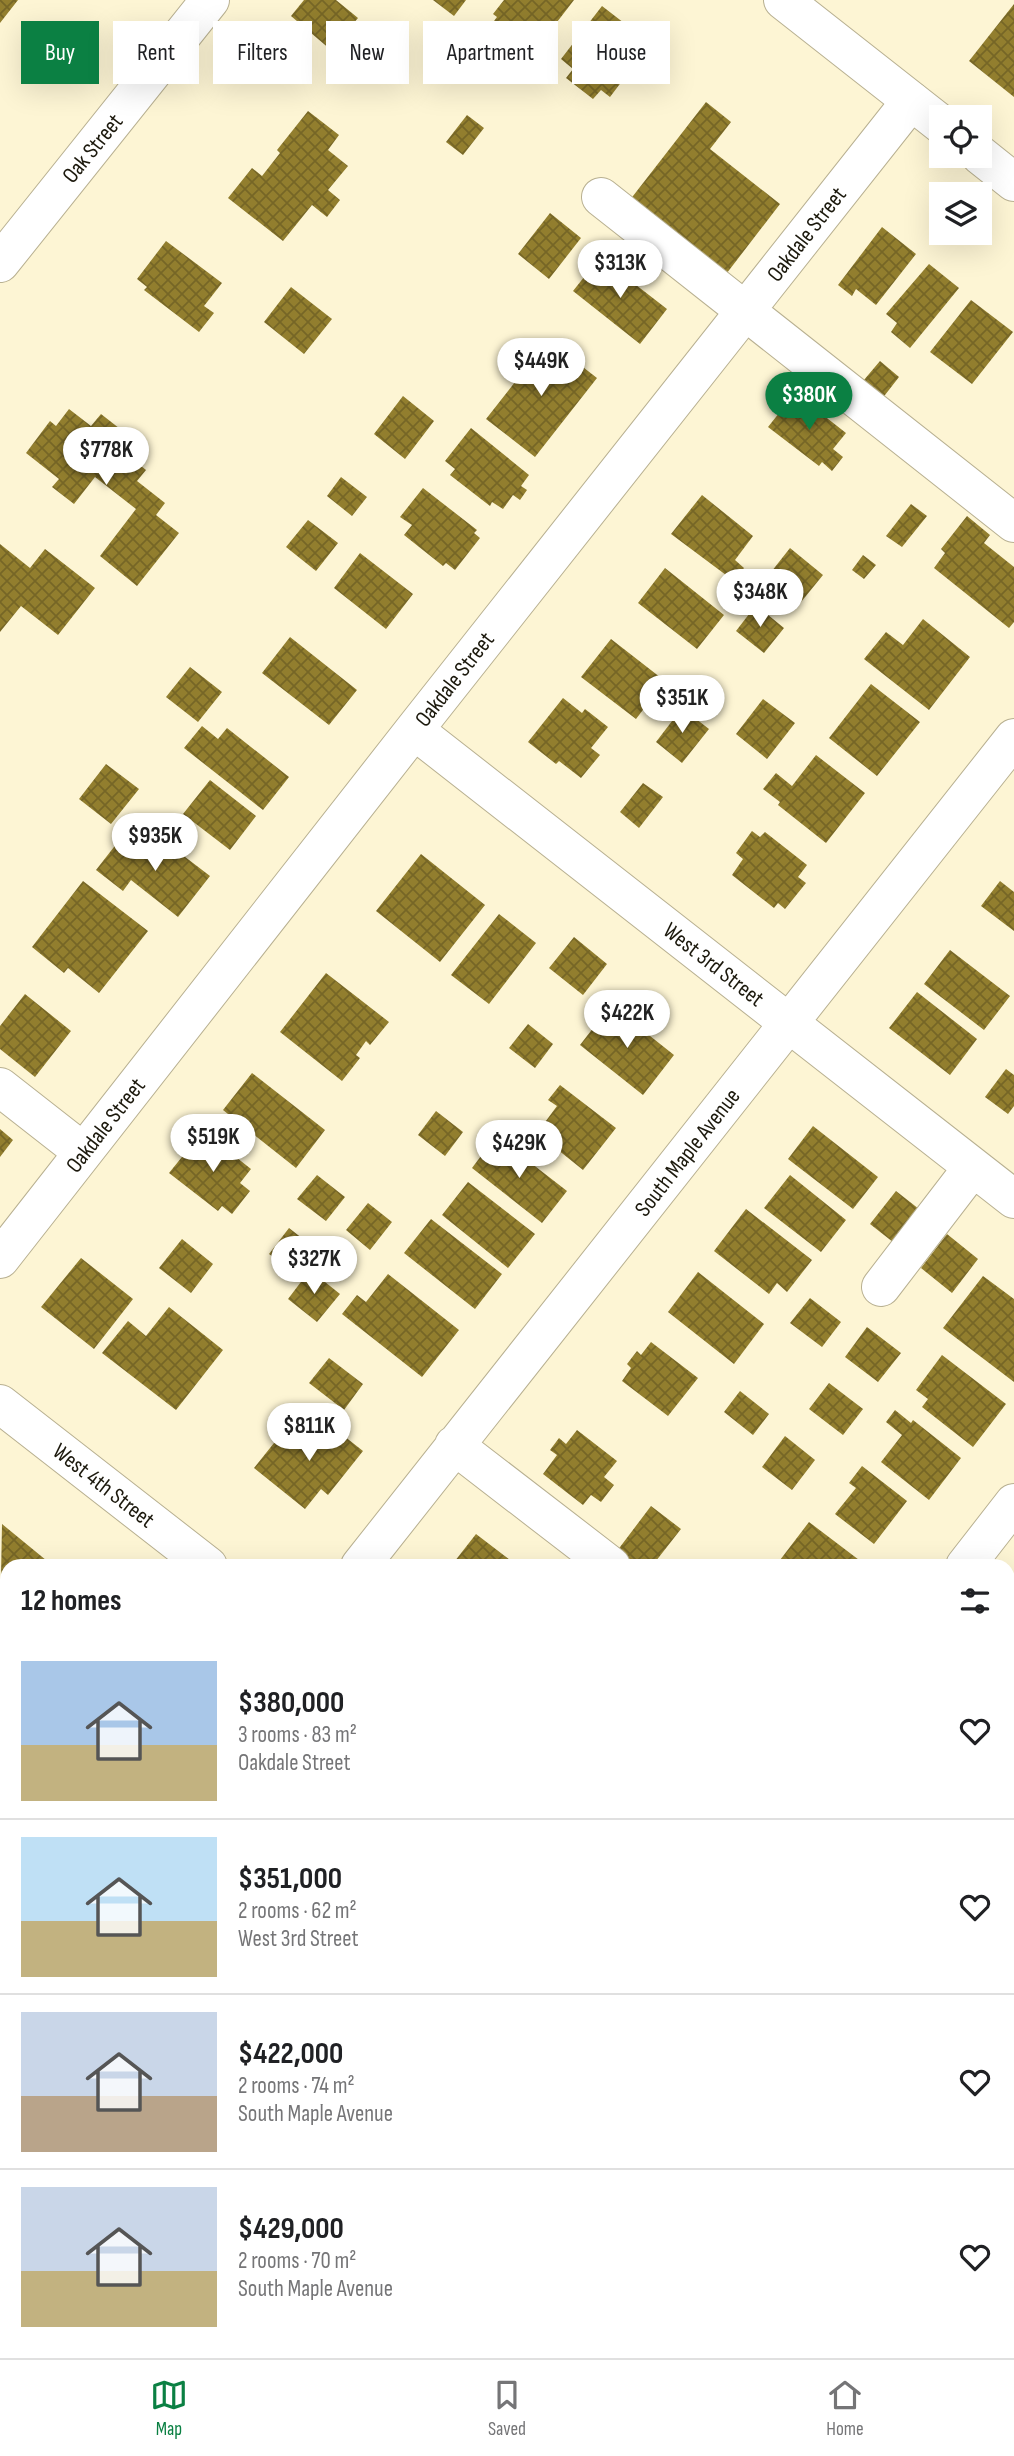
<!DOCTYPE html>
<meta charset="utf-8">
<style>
:root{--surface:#fff;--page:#f2f2f2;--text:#202124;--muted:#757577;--line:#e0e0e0;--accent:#0b8043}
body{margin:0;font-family:"Sofia Sans Condensed",sans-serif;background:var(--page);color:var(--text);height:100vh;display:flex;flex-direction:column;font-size:26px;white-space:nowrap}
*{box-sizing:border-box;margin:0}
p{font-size:23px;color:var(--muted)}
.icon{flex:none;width:38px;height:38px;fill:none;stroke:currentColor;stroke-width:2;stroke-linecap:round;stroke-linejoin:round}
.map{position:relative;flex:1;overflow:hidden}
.sheet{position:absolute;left:0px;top:1559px;width:1015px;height:800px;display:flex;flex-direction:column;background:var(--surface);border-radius:21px 21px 0 0;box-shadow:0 7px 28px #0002}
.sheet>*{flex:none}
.banner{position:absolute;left:21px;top:21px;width:973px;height:63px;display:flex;gap:14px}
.controls{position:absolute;left:929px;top:105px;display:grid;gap:14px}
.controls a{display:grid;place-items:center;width:63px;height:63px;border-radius:0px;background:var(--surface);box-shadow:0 7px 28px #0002;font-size:35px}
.price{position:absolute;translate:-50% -60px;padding:0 16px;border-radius:24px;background:#fff;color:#222;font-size:23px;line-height:46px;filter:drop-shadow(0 2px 4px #0008)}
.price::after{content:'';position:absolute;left:50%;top:42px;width:21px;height:16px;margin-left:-10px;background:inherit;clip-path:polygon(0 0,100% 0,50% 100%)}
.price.selected{background:var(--accent);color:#fff}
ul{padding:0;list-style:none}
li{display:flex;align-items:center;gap:21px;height:175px;padding:0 21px}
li+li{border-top:2px solid var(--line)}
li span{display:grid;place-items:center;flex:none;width:196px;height:140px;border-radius:0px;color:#555}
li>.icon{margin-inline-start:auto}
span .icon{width:84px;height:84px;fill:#fffc;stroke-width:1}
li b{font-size:30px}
h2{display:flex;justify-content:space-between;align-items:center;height:84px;padding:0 21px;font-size:30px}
.tag{padding:0 24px;border-radius:0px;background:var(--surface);box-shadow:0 7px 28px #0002;font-size:24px;line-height:63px}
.tag.selected{background:var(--accent);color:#fff}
.dock{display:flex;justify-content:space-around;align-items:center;height:98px;border-top:2px solid var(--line);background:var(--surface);font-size:19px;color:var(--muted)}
.dock a{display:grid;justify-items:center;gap:4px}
.dock .selected{color:var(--accent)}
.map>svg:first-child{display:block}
.building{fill:url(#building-cross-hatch)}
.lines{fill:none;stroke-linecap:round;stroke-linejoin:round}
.minor-casing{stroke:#b8b091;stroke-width:40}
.major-casing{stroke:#b8b091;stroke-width:40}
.path{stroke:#a9a38a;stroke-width:4.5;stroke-dasharray:2 5;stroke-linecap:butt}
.minor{stroke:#fff;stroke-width:38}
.major{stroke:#fff;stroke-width:38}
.labels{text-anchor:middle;stroke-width:5;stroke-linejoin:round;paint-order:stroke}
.street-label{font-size:23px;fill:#1c190d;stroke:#fff}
</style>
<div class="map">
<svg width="1014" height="2358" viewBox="0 0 1014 2358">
<defs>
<pattern id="building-cross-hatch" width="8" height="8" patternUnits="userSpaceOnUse" patternTransform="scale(1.75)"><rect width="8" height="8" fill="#927e2e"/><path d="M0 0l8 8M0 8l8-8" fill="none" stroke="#766626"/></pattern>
</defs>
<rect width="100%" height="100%" fill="#fdf5d4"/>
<path class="building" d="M0,0h18l-18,23z
M304,0h32l22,18 -27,32 -40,-34z
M433,0h33l-12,16z
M504,0h70l-37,48 -25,-19 -6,8 -15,-12 6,-8 -4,-3z
M1014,4v93l-45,-36z
M602,6l44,34 -10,13 5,3 -31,41 -9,-7 -8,9 -27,-21 7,-9 -12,-10z
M706,102l25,20 -21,27 70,55 -60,78 -94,-77z
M308,111l31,24 -11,15 20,16 -20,24 12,10 -13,17 -15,-12 -29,36 -55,-43 24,-30 10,8 18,-23 -3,-3z
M467,115l17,13 -21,27 -17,-13z
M550,213l31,25 -32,41 -31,-25z
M882,227l34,27 -40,51 -20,-16 -4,7 -14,-11z
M166,241l56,42 -18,23 10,7 -15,19 -55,-42 3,-3 -10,-8z
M600,257l67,52 -27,35 -67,-53z
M929,264l30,24 -49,60 -19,-16 6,-9 -11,-9z
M291,287l41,32 -28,35 -40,-32z
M971,300l42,32 -41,52 -42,-32z
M548,340l49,38 -62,79 -49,-38z
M880,361l19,16 -21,27 -20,-17z
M795,393l51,40 -13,16 10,8 -11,14 -10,-9 -3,4 -51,-39z
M403,396l31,25 -29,38 -31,-25z
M69,409l22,17 10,-12 23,18 -10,12 32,26 -9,11 28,22 -9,12 23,18 -42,53 -37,-30 36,-47 -41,-32 -21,27 -22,-17 7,-8 -33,-26 24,-32 6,5z
M471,428l58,47 -8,11 6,4 -7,10 -7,-5 -10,14 -11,-7 -2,4 -40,-31 5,-6 -10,-8z
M341,477l26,20 -15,19 -25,-20z
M423,488l54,42 -3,3 6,5 -25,32 -9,-7 -3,3 -39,-31 8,-10 -12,-8z
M702,495l51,41 -18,24 9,8 -10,13 -63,-47z
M911,504l16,12 -25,31 -16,-11z
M967,516l23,19 -6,8 30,24v55l-5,6 -75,-60 11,-15 -4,-4z
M308,520l30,23 -22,28 -30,-24z
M0,544l30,24 15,-19 50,39 -37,47 -37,-29 -21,26z
M790,548l33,27 -26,32 -33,-26z
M360,553l53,41 -27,35 -52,-41z
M863,555l13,10 -12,14 -12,-9z
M665,568l59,47 -27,34 -59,-46z
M756,605l28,23 -20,25 -28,-22z
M923,619l47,38 -41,53 -65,-51 22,-27 17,13z
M290,637l67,53 -28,35 -67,-52z
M611,639l54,42 -29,38 -55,-42z
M190,667l32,25 -24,30 -32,-25z
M871,684l49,38 -43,54 -48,-38z
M563,698l19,15 3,-4 23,18 -17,21 9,7 -19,23 -22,-17 -3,3 -28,-22z
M763,699l32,24 -28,36 -31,-25z
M682,708l27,21 -27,34 -26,-21z
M202,726l16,13 9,-11 62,49 -26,33 -79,-62z
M816,755l49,38 -39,50 -48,-38 2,-3 -17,-13 13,-16 16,13z
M106,764l33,25 -28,35 -32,-25z
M210,780l46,36 -26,34 -47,-36z
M643,783l20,14 -24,31 -19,-16z
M752,831l8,6 5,-5 42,33 -9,12 8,6 -21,26 -7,-6 -4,5 -42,-33 11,-16 -7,-6z
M159,837l51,39 -32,41 -47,-37 -8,11 -27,-21 25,-32 24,17z
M421,854l64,51 -45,57 -64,-51z
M83,881l65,50 -49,62 -31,-25 -4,5 -32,-26z
M1000,881l14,11v39l-33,-25z
M499,914l37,29 -47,61 -38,-29z
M574,937l33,27 -24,31 -34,-27z
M950,950l60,46 -26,34 -60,-46z
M326,973l63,49 -19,23 -4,-4 -10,14 4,3 -18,23 -62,-49z
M917,992l60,47 -27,36 -61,-47z
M25,994l46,37 -36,46 -35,-28v-23z
M611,1005l63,50 -31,40 -63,-50z
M528,1024l25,20 -18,24 -26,-20z
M1006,1069l8,6v31l-6,8 -23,-17z
M252,1073l73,57 -29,38 -73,-58z
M560,1085l56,43 -33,42 -46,-37 20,-27 -9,-6z
M436,1111l27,21 -18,24 -27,-21z
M813,1126l65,51 -25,32 -65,-50z
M0,1129l13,11 -13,17z
M203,1131l48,38 -11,14 10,8 -18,23 -10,-8 -4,5 -49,-38z
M496,1136l71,55 -25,32 -70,-55z
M317,1175l28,22 -19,24 -29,-22z
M790,1175l56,45 -25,32 -57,-44z
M468,1182l67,52 -27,34 -66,-53z
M896,1191l28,22 -26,33 -28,-22z
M368,1203l24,19 -22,28 -24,-20z
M746,1209l66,51 -25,32 -10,-9 -8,11 -55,-43z
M431,1219l71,55 -27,35 -71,-56z
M289,1228l18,14 -20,25 -18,-13z
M947,1234l31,25 -26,34 -31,-25z
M182,1239l31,25 -22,29 -32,-25z
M81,1258l52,41 -39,50 -53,-42z
M310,1270l30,24 -23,28 -29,-23z
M698,1272l66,52 -30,40 -66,-52z
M388,1274l71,56 -37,47 -80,-63 15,-19 9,7z
M983,1276l31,23v83l-71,-54z
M810,1298l31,24 -19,25 -32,-24z
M169,1307l54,43 -47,60 -74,-57 26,-32 18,15z
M867,1327l34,26 -23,29 -33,-25z
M651,1342l47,36 -30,38 -46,-35 9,-13 -4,-4 10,-13 4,4z
M942,1355l64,49 -33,43 -51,-40 6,-8 -12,-9z
M329,1358l34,26 -19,26 -35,-27z
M829,1383l34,26 -20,26 -34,-26z
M740,1391l29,23 -16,21 -29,-23z
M895,1410l16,13 2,-3 48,38 -32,42 -48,-38 21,-27 -16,-13z
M325,1421l38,30 -35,44 -7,-6 -16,20 -51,-41 32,-40 22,16z
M577,1430l40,31 -13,16 10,8 -13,17 -10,-7 -8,10 -40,-31 14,-19 -7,-5 9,-12 7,6z
M785,1436l30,24 -23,30 -30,-23z
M862,1466l45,35 -33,43 -39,-30 21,-26 -7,-5z
M651,1506l30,23 -29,37h-15l-20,-15z
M809,1522l58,44h-87l-3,-2z
M2,1524l50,41 -45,1v56l-7,9z
M476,1534l42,32h-67z
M7,1657v54l-7,-6v-39z
M1008,1669l6,5 -1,73 -5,-4z
M5,1782l2,2v57l-7,-5v-48z
M0,1858l7,6 -1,63 -6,-4z
M7,2058v194l-4,-4 -3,-9v-179z
M111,2352h71l-4,6h-59z
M467,2352h34l8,6h-46z
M533,2352h65l7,6h-65z
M679,2352h31l-5,6h-18z
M819,2352h83l-4,6h-71z"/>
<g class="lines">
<g class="minor-casing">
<path id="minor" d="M601,197l413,326
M0,263l210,-263
M414,730l600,469
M0,1087l83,65
M0,1259l414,-529 497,-629
M881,1287l92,-120
M0,1404l208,162
M454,1445l157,121
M360,1566l654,-828
M965,1566l49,-63
M0,1727l7,6
M1008,1873l6,5
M0,2004l7,-9
M1008,2194l6,4
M1008,2312l6,-8
M794,2352l8,6
M343,2358l5,-6
M971,2358l5,-6"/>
</g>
<g class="major-casing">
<path id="major" d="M783,0l159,125
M980,155l34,27"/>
</g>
<path class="path" d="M0,2300l7,3
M68,2352l7,6
M110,2358l3,-4"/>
<use href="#minor" class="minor"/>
<use href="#major" class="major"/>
</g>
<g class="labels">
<g class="street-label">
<text transform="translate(92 148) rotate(-51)" y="8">Oak Street</text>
<text transform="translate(806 234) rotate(-52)" y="8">Oakdale Street</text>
<text transform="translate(454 679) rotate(-52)" y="8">Oakdale Street</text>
<text transform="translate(714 964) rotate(38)" y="8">West 3rd Street</text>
<text transform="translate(105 1125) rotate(-52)" y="8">Oakdale Street</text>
<text transform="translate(687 1152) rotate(-52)" y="8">South Maple Avenue</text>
<text transform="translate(104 1485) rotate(38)" y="8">West 4th Street</text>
</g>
</g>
</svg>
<div class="controls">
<a><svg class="icon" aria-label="locate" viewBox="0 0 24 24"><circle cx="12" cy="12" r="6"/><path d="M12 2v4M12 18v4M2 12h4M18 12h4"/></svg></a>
<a><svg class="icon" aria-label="layers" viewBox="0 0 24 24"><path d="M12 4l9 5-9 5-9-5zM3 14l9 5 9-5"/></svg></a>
</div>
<b class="price" style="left:620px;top:300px">$313K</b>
<b class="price" style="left:541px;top:398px">$449K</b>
<b class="price selected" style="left:809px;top:432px">$380K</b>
<b class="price" style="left:106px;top:487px">$778K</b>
<b class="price" style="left:760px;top:629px">$348K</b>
<b class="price" style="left:682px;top:735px">$351K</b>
<b class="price" style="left:155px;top:873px">$935K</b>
<b class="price" style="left:627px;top:1050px">$422K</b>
<b class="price" style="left:213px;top:1174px">$519K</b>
<b class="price" style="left:519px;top:1180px">$429K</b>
<b class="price" style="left:314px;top:1296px">$327K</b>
<b class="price" style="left:309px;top:1463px">$811K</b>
<div class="banner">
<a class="tag selected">Buy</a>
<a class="tag">Rent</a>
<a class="tag">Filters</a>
<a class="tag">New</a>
<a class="tag">Apartment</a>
<a class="tag">House</a>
</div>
<section class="sheet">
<h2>12 homes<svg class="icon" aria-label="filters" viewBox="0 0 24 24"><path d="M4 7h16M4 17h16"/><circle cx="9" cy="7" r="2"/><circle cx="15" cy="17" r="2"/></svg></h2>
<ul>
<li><span style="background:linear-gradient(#a9c7e8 60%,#c2b280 0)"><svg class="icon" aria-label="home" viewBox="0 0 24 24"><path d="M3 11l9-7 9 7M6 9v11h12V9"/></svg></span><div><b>$380,000</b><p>3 rooms · 83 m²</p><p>Oakdale Street</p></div><svg class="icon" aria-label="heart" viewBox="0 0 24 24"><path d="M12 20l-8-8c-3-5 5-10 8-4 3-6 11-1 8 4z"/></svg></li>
<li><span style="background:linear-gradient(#bfe0f5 60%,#c2b280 0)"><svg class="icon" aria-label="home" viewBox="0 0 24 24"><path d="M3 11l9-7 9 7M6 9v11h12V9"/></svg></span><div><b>$351,000</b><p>2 rooms · 62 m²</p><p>West 3rd Street</p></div><svg class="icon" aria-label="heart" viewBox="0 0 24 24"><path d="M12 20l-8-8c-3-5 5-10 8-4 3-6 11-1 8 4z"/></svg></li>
<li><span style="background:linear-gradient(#c9d6e8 60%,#b9a48a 0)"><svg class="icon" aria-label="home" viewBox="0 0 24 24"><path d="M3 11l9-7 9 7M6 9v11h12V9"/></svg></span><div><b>$422,000</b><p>2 rooms · 74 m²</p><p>South Maple Avenue</p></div><svg class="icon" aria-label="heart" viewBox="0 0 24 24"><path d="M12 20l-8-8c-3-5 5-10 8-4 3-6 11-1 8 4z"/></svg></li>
<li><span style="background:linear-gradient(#c9d6e8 60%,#c2b280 0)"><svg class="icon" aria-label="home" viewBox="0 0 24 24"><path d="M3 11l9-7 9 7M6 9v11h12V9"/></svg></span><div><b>$429,000</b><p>2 rooms · 70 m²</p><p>South Maple Avenue</p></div><svg class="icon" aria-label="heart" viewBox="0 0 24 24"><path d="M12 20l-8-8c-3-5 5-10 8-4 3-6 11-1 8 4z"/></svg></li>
</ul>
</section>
</div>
<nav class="dock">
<a class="selected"><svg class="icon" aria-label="map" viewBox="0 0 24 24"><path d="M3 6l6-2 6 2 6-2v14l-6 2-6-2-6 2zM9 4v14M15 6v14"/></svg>Map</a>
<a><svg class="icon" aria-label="saved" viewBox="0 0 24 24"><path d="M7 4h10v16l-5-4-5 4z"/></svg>Saved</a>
<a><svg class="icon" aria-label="home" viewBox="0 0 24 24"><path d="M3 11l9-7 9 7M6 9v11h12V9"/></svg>Home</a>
</nav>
